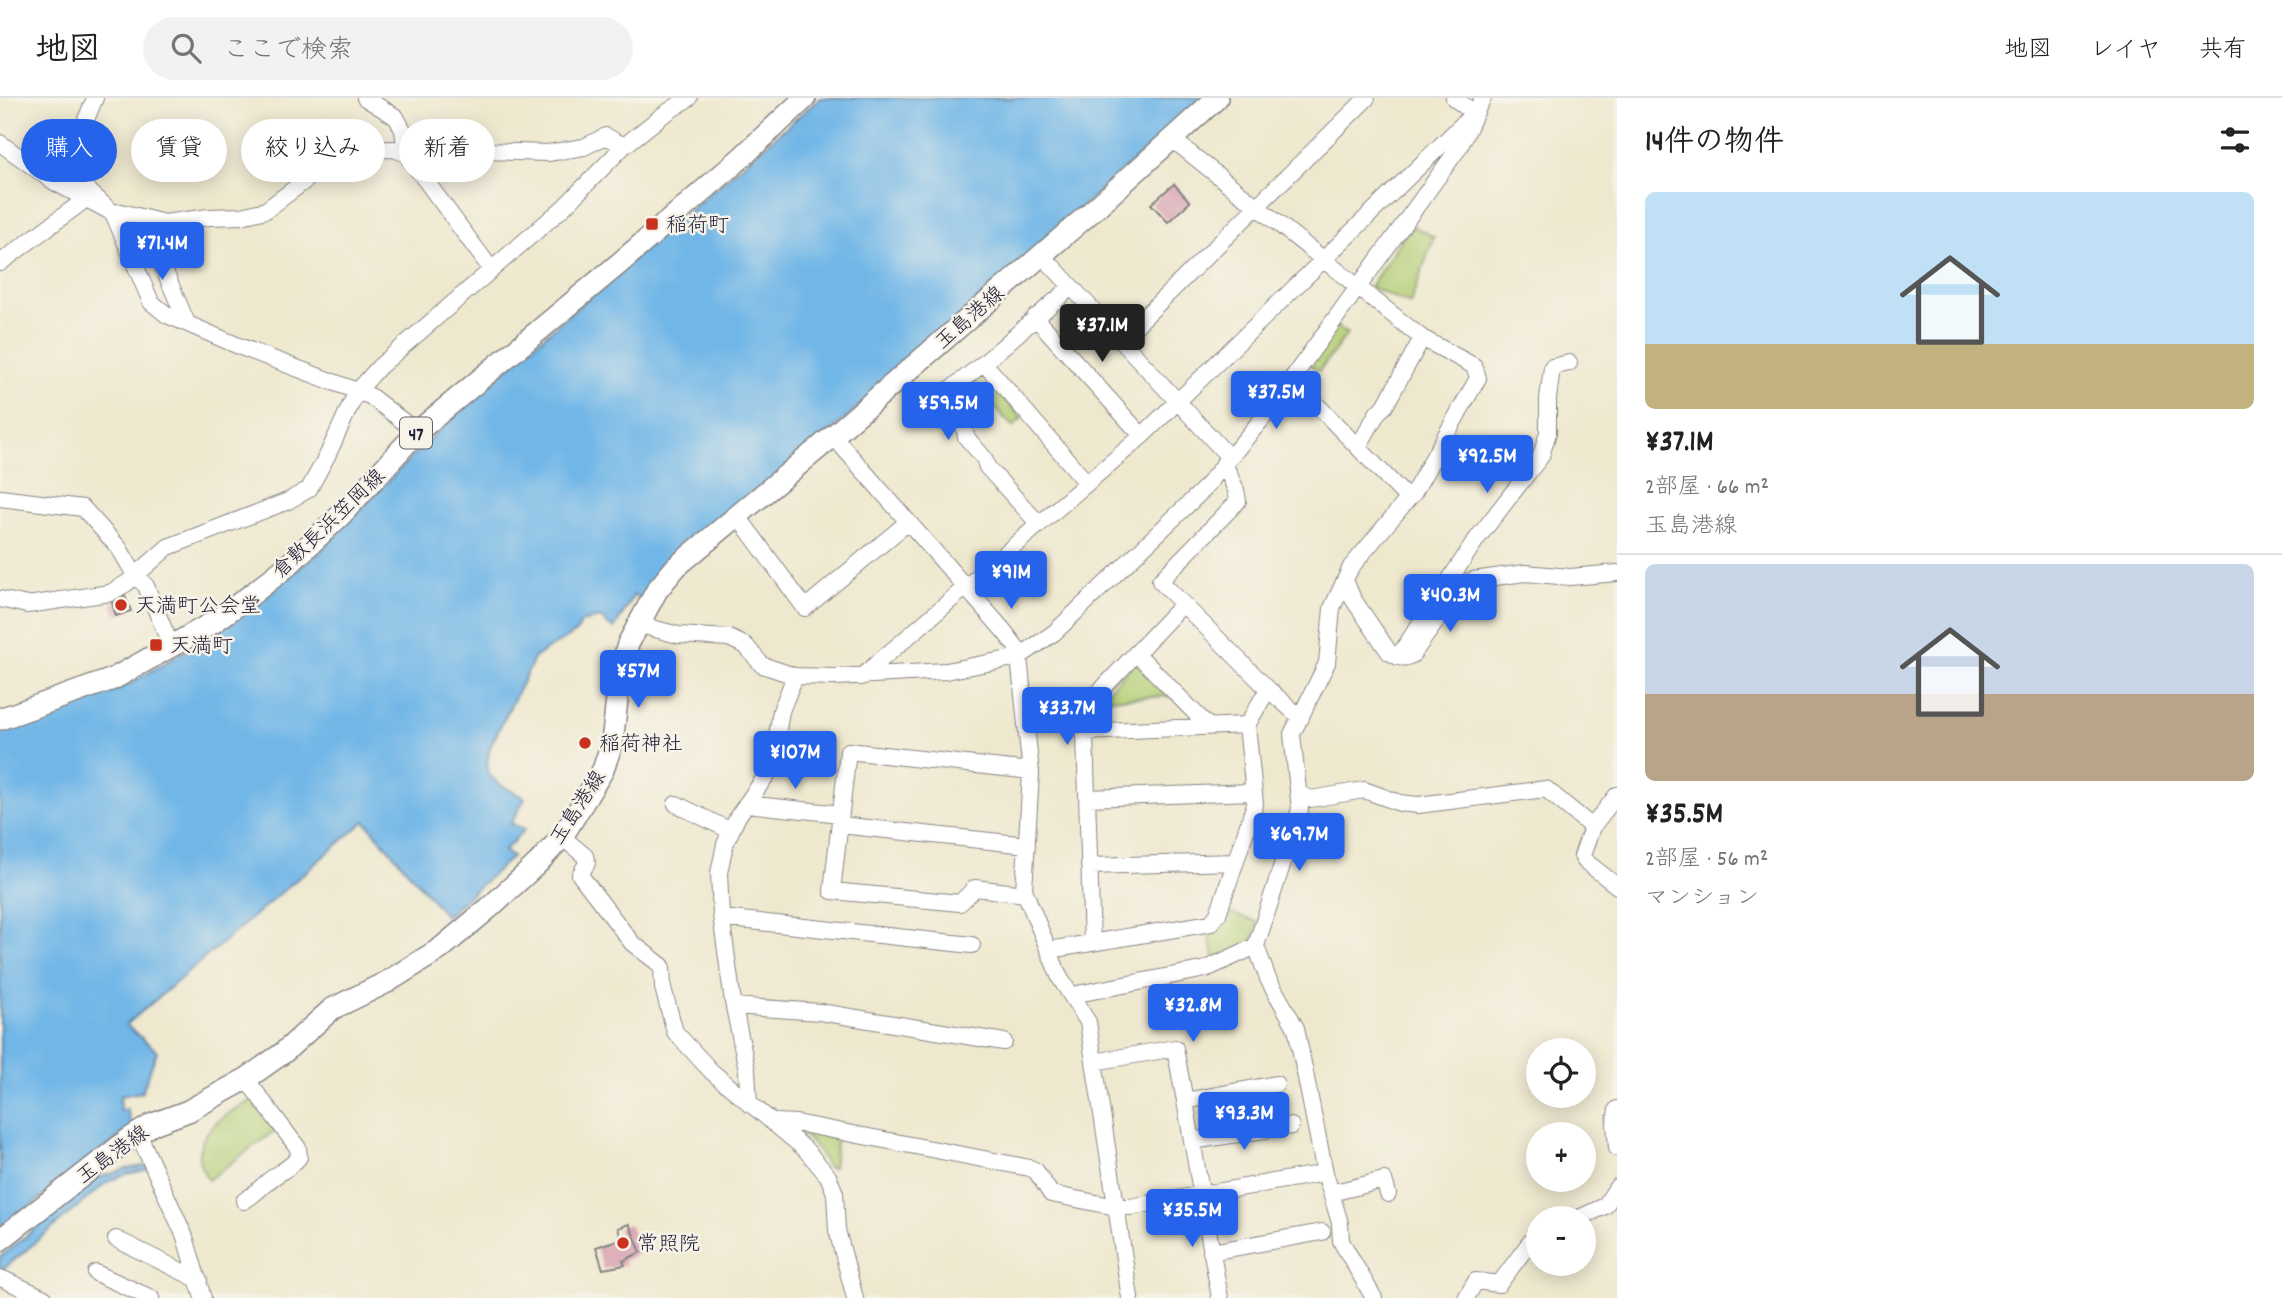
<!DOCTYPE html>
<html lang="ja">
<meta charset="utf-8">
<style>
:root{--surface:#fff;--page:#f2f2f2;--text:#222;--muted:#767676;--line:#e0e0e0;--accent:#2563eb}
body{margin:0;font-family:Dekko,"Klee One",sans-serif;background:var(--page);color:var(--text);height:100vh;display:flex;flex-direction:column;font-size:26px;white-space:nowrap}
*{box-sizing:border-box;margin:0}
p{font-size:23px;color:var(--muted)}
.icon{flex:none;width:38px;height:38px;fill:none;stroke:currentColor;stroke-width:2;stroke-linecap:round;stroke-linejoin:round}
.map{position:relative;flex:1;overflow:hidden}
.details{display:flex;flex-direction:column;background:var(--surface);width:665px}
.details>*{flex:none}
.hud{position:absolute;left:21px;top:21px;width:665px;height:63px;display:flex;gap:14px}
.buttons{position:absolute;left:1526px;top:940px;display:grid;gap:14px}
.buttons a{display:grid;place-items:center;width:70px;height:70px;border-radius:50%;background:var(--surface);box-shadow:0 4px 18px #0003;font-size:35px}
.price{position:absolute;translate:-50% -60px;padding:0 16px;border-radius:7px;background:var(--accent);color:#fff;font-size:23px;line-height:46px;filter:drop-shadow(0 2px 4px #0008)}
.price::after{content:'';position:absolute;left:50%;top:42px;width:21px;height:16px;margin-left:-10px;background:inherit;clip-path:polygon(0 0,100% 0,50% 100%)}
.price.selected{background:#222;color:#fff}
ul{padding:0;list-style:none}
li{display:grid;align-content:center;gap:14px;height:371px;padding:0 28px}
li+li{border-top:2px solid var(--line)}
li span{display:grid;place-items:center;height:217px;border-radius:10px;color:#555}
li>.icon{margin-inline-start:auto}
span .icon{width:126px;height:126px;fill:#fffc;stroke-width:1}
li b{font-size:30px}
h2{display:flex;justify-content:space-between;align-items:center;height:84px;padding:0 28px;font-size:30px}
.tag{padding:0 24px;border-radius:32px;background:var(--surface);box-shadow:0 4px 18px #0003;font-size:24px;line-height:63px}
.tag.selected{background:var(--accent);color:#fff}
header{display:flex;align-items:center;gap:42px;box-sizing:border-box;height:98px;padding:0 35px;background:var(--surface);border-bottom:2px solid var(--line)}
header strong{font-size:33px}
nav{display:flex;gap:38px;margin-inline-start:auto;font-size:24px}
.search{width:490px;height:63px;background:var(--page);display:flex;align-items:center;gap:18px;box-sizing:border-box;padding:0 24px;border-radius:38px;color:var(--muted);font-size:26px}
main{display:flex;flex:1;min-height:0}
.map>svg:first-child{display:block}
.green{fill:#b2cd73;stroke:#6a7857;stroke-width:2}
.water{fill:#70b6e7;stroke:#496c91;stroke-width:2}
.building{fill:#d59cad}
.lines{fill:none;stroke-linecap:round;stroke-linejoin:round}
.minor-casing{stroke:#888584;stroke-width:18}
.major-casing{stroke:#888584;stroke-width:24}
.minor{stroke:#fff;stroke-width:16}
.major{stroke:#fff;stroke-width:21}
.poi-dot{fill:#c8321e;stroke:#f7f3e8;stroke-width:2.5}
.labels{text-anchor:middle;stroke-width:5;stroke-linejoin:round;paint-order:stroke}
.shield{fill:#f7f3e8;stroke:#62616f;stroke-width:2}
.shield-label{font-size:19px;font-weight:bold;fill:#22223b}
.poi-label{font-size:21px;fill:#22223b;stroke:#f7f3e8;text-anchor:start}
.street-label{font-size:21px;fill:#22223b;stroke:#f7f3e8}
</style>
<header>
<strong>地図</strong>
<div class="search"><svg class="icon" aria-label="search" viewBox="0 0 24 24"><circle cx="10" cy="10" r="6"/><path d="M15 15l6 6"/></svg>ここで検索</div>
<nav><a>地図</a><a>レイヤ</a><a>共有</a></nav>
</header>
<main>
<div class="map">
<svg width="1617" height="1200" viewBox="0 0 1617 1200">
<rect width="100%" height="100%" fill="#f7f3e8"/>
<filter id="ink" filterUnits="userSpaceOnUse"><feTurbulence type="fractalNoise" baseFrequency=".0143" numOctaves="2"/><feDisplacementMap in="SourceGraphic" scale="14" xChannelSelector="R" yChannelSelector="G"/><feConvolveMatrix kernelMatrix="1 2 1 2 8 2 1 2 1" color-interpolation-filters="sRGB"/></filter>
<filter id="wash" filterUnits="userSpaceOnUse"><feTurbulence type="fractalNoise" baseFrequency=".00686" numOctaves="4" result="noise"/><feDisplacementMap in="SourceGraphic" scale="28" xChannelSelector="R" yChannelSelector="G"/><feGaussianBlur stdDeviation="1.57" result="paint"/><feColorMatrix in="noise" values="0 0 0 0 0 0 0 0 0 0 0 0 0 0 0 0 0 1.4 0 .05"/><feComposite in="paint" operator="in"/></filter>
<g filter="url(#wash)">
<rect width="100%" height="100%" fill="#eee8ce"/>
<path class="green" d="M1411,127l23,12 -24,67 -40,-17z
M1336,228l11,8 -28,37 -11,-7z
M980,273l42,47 -9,9 -43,-47z
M1134,565l7,1 33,32 -75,3z
M1226,814l32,10 -6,23 -37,15 -8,-30z
M254,1002l23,29 -69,51c-3,-6 -8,-14 -9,-21 -2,-29 32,-50 55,-59z
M798,1031l39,8 -4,31 -5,-1 -12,-19z"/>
<path class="water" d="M820,0h384l-561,501 -9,-4 -20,34 -14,-11 -19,4c-2,17 -33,21 -47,37l-43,86c-12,36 6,37 34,53l-14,26 14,5 -21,22 8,6 -66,59 -81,-95 -239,204 31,26 -15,41 -22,4 1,15 6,-2 5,18 -132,103v-500l38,-9 91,-37 83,-49 103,-79 141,-144z
M150,1067l1,4 -28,6 -16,7 -107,90v-15l98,-79 28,-9z"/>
<g id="blocks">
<path class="building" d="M1174,86l16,18 -22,20 -17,-18z
M125,498l6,15 -15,5 -4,-13z
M629,1126l12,28 -18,9 2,4 -22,4 -7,-22 25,-8 -3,-11z"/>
</g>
</g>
<g filter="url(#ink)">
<use href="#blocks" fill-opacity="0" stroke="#888584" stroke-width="2"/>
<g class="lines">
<g class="minor-casing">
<path id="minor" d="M95,0l-13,31 -18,11 -4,10c9,26 33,45 53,63l8,-1 43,11 45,-6 33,-1 24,-6 60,-45 11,-6 35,-9 22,-1 12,5 17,-5 125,4 36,-6 22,-11 18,10
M365,0l31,19 7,13 3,24 85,115
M1454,0l20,15
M1172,41l250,199 52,28 4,12 -65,116 -5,5
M0,45l54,39 59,31 38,89 16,13 74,32 129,49 47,36
M149,122l14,47 24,56
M1041,156l188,203
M0,165l86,-64
M1071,189l-87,76 103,120
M1035,219l107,119
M1120,243l247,-243
M984,265l-41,32 20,26 3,16 18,21 3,9 52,57
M1292,281l116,120 -57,68 -19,41 -5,55 -35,71 8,75 -44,137 12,33 28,49 29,145 15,50 1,18 33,57
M833,338l171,195 13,17 2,9 12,116 -7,117 36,88 28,44 42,276
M1358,349l20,-35 7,-6 37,-68
M0,400l83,10 36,40 16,27 11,11 25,60
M737,417l68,93 103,-86
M1345,482l8,19 36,53c9,5 14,8 23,3l48,-67 13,-8 52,-7 45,4 47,-4
M0,501l27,6 83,-12 17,-10 41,-36 120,-46 21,-12 19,-35 28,-61 23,-26 184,-159 61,-62 39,-31 26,-17
M637,526l41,11 51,3 17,8 16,19 33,11 41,1 110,-6 73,-14 36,-25 148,-142 64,-77 191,-264c10,-16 15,-34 25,-51
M1136,555l73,74
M1398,559l78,-117 65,-84 7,-23v-34l4,-32 17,-4
M861,579l281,-241 330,-321
M1268,591l33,29
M1084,634l163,-7
M1299,696l12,5 53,-9 36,13 18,2 128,-16 46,38 -10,29 3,5 32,25
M1087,700l166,-6
M676,706l55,27
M746,706l95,10
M840,727l187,20
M1592,729l25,-32
M562,739l23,19 2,7 -7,12 52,68 30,23 1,22 12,44 37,40 93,77 23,27 7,17 2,37 18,68
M1089,768l147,-4
M1026,796l-51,-6 -15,15 -128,-12 16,-140 183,20
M722,820l250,27
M1092,845l-8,-235 99,-104
M1049,852l162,-27 7,-9 37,-110 -8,-79 21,-36 -108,-108 78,-80 -2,-11 -12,-27
M1072,897l134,-26 50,-23
M734,908l86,6 184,30
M1094,964l81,-14 10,53 91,-17
M1185,1003l35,197
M749,1006l-2,-34 -14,-68 -12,-87 -2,-42 6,-29 13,-28 30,-43 5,-13 8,-49 14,-35
M1617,1011l-2,15 2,24
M775,1024l21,1 234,45 6,3 15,23 65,13h14l195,-34
M138,1035l47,104 18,61
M1192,1043l99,-15
M1331,1095l53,-13 4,14
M244,1103c11,-7 13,-10 22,-18 11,-10 24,-14 33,-26l-1,-9 -52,-69
M1579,1120l26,-12 12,-19
M116,1141l83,41
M1211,1154l111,-20
M96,1175l55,25
M3,1181l41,19
M1466,1200l10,-17 23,3 32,-43 7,-4"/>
</g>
<g class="major-casing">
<path id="major" d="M0,621l113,-40 101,-57 37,-27 35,-28 56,-53 75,-82 204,-170 120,-104 64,-60
M0,1142l129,-101 24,-15 35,-13 58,-32 37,-26 49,-44 55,-27 53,-33 49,-41 49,-45 24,-26 41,-67 9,-27 8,-69 8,-30 29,-54 19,-23 157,-131 257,-223 127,-115"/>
</g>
<use href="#minor" class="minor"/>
<use href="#major" class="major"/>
</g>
</g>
<g class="poi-dot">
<rect x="645" y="119" width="14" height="14" rx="3.5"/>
<circle cx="121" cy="507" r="7"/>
<rect x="149" y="540" width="14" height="14" rx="3.5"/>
<circle cx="585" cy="645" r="7"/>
<circle cx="623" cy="1145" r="7"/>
</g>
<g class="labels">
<rect class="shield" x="400" y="319.5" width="32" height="31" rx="5"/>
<g class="shield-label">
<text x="416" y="342">47</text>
</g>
<g class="poi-label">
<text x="666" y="133">稲荷町</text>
<text x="135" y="514">天満町公会堂</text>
<text x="170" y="554">天満町</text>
<text x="599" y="652">稲荷神社</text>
<text x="637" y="1152">常照院</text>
</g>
<g class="street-label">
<text transform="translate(969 219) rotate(-41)" y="7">玉島港線</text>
<text transform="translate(328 425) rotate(-44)" y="7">倉敷長浜笠岡線</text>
<text transform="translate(577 709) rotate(-57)" y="7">玉島港線</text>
<text transform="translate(112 1056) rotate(-36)" y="7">玉島港線</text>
</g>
</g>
</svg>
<div class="buttons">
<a><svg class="icon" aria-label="locate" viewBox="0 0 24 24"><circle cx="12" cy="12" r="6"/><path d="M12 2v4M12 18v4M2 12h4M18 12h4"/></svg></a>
<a>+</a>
<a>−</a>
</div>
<b class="price" style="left:162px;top:184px">¥71.4M</b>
<b class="price selected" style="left:1102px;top:266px">¥37.1M</b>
<b class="price" style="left:1276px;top:333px">¥37.5M</b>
<b class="price" style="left:948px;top:344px">¥59.5M</b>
<b class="price" style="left:1487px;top:397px">¥92.5M</b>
<b class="price" style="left:1011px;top:513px">¥91M</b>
<b class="price" style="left:1450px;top:536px">¥40.3M</b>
<b class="price" style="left:638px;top:612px">¥57M</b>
<b class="price" style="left:1067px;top:649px">¥33.7M</b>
<b class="price" style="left:795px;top:693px">¥107M</b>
<b class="price" style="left:1299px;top:775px">¥69.7M</b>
<b class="price" style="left:1193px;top:946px">¥32.8M</b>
<b class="price" style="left:1244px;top:1054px">¥93.3M</b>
<b class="price" style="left:1192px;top:1151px">¥35.5M</b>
<div class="hud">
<a class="tag selected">購入</a>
<a class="tag">賃貸</a>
<a class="tag">絞り込み</a>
<a class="tag">新着</a>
</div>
</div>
<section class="details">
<h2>14件の物件<svg class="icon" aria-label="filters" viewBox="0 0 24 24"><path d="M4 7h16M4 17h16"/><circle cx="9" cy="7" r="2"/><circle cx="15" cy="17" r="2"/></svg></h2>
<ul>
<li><span style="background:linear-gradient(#bfe0f5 70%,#c2b280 0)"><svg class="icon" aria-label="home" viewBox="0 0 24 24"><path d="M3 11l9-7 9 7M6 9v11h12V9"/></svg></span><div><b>¥37.1M</b><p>2部屋 · 66 m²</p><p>玉島港線</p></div></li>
<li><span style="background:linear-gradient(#c9d6e8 60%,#b9a48a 0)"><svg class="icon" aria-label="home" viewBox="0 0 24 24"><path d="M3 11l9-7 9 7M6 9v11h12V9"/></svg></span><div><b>¥35.5M</b><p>2部屋 · 56 m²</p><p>マンション</p></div></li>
</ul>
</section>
</main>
